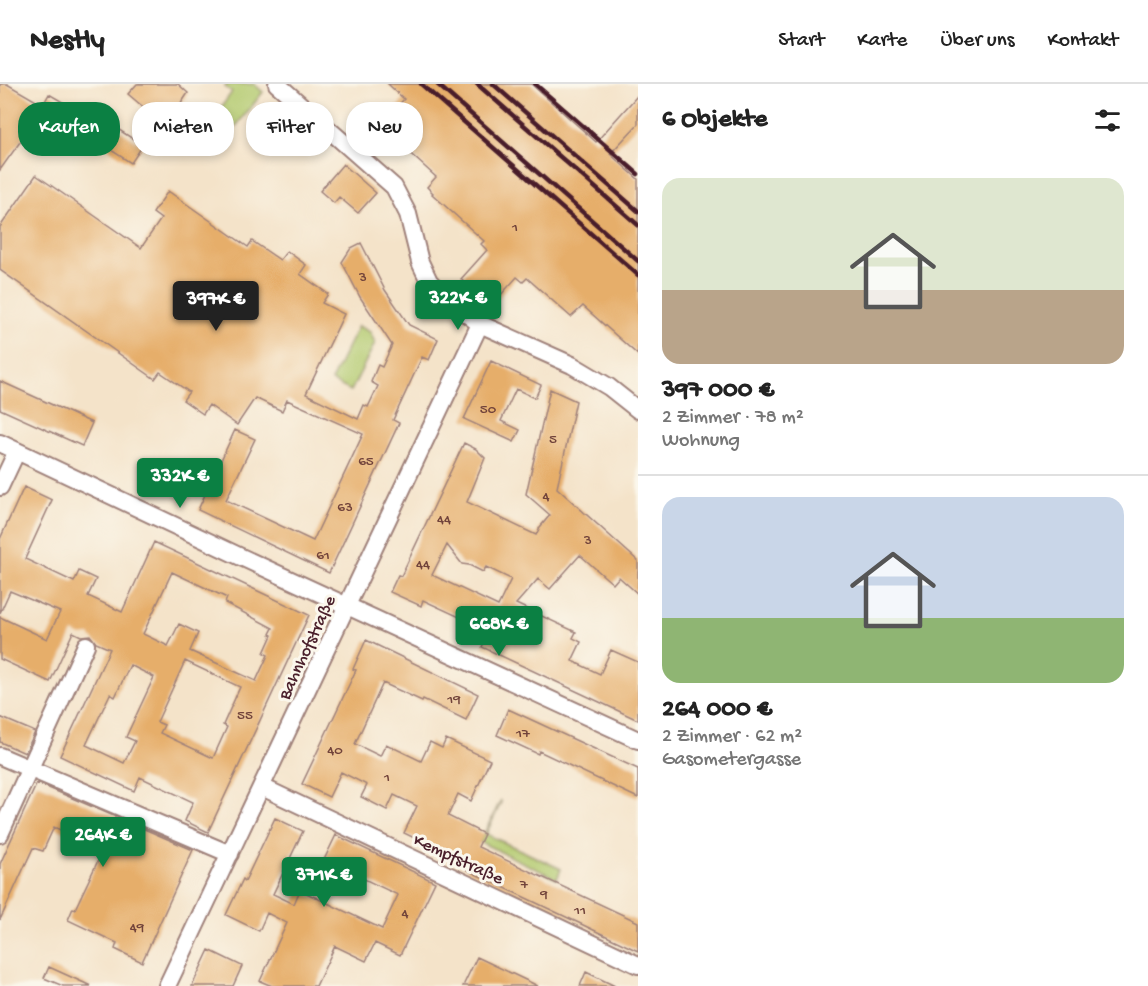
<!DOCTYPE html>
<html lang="de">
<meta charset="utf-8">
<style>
:root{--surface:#fff;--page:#f2f2f2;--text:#222;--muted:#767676;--line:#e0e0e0;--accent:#0b8043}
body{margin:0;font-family:"Gochi Hand",sans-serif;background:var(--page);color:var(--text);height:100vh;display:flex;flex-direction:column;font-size:22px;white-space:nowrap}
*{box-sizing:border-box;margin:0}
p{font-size:20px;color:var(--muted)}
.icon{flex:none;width:33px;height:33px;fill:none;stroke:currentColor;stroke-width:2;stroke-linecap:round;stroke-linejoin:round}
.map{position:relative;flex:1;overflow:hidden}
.drawer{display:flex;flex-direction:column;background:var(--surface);width:510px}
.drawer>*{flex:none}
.guide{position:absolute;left:18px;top:18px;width:530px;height:54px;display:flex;gap:12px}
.price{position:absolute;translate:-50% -51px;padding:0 14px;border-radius:6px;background:var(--accent);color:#fff;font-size:20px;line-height:39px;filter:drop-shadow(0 2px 3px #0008)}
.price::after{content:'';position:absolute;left:50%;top:36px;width:18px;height:14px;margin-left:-9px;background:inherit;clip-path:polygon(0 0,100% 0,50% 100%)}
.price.selected{background:#222;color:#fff}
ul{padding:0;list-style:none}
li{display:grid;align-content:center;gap:12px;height:318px;padding:0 24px}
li+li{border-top:2px solid var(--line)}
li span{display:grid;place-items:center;height:186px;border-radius:18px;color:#555}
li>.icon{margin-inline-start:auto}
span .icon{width:108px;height:108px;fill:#fffc;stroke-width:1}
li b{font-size:26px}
h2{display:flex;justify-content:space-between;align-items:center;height:72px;padding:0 24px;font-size:26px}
.chip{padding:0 21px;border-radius:24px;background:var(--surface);box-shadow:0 3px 9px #0003;font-size:21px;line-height:54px}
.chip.selected{background:var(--accent);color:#fff}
header{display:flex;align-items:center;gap:36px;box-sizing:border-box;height:84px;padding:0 30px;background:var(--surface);border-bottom:2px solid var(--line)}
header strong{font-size:28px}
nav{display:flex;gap:33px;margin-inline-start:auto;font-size:21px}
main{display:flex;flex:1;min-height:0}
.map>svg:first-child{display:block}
.green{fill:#b4ca6f;stroke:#7f744d;stroke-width:1.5}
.building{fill:#e6ae6a;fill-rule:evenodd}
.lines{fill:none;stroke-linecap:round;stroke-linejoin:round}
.minor-casing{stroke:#9f817a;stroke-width:20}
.minor{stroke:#fff;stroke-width:16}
.rail{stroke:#4a1f2b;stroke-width:4.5}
.labels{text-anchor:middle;stroke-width:6;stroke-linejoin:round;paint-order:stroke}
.number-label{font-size:15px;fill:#71433b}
.street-label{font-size:18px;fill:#4a1f2b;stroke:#fbf7ec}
</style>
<header>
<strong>Nestly</strong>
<nav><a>Start</a><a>Karte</a><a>Über uns</a><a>Kontakt</a></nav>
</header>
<main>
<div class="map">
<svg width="638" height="902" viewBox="0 0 638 902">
<rect width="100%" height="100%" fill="#fbf7ec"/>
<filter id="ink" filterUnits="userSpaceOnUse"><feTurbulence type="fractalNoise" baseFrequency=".0167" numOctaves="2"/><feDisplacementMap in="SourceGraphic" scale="12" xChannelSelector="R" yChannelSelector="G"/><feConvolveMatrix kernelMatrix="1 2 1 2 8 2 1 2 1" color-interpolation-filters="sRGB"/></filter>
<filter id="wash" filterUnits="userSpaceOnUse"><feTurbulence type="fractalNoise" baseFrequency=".008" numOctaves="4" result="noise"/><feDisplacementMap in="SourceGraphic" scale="24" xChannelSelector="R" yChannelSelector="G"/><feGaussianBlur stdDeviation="1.35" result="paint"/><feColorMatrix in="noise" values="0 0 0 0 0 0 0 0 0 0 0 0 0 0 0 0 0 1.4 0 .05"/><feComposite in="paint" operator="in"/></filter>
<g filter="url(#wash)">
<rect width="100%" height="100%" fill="#f4e3c9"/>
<path class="green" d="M227,0h27l9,8 -42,53 -23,5 -5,-3 39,-55 -7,-5z
M358,242l12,6 5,11 -24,48 -20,-10z
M501,716v2l-15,32 75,35 -4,10 -77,-37z"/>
<g id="blocks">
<path class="building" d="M0,0h7l36,21 6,-11 46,27 3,-5 41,27 17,-25 -28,-24 9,-10h41l10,9 -38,57 -7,-5 -12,18 -57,-37 -3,6 -31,-18 -40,56z
M388,0h143l65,58 42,-47v29l-28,30 28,25v176l-55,-49 -12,11 -44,-39 -4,4 -6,-5 -26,29 -4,-3 -5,5 -21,-19 4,-6 -4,-4 26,-29 -6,-6 3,-3 -52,-47 1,-1 -6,-6 9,-10 -56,-51 24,-27z
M343,80l33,29 -18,20 -19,-16 -5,6 -14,-12z
M36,91l105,73 20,-29 -8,-6 15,-22 80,56 4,-6 28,19 7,-9 19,14 -6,9 28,20 -6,9 22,11 -38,80 52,25 6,-14 4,2 10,-21 -7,-4 7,-17 4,2 10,-22 -32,-48 -18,-35 9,-14 10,-5 24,47 24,35 29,14 -9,21 -7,-3 -29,63 6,3 -70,150 -131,-63 37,-80 20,9 -29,61 87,41 50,-107 -76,-34 -5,11 -27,-13 -18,27 -28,-20 -6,9 -20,-14 6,-8 -29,-20 -5,7 -155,-109v-43z
M491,277l50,24 -6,13 -19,-9 -15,32 19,9 -6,12 -50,-23z
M0,297l92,42 -10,23 -82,-37z
M550,305l26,12 -19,87 81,73v33l-19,-17 -6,7 -33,-29 -30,34 -12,-10 -22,25 60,28 -3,6 8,4 -9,19 28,13 11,-24 27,12v58l-156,-73 8,-16 -67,-31 -2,6 -31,-14 8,-17 3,1 63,-133 12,6 9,9 -18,44 69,33 4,-8 10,-12 -24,-21zM447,461l15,19 7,1 14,7 3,-5 25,12 -13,27 -66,-31z
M24,403l28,13 -27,59 49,23 5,-11 17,8 -8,17 34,16 32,-70 155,73 -101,217 -23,-11 8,-19 -53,-25 -6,14 -74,-35 50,-107 -14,-6 -6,-8 -9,1 -8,-4 -23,50 -50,-23v-42l47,22 13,-27 -50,-21 -10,22v-74zM172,488l55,26 -2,5 48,25 -3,6 2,1 -8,18 4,2 -12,26 -66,-30 8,-18 -19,-9 -11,22 -25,-12zM185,577l55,26 -17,38 4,2 -14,31 -53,-25 4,-8 -7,-3zM130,581l24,12 -28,60 9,4 -11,22 -38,-18 24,-51 5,3z
M366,556l112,54 -12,26 -43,-21 -1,2 -39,-18 -28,61 25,12 6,-12 35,17 9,-19 12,6 4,-9 44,21 -19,41 -13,-7 -10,22 36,18 -6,13 160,75v29l-171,-81 3,-5 -66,-32 13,-27 -23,-11 -7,15 -26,-13 6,-12 -26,-13 -12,25 -27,-13 54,-114 -3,-1z
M508,625l130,60v29l-99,-47 -1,3 -41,-19z
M0,633l35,15 -10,21 -25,-11z
M37,699l156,67 -51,112 -27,-13 2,-6 -49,-23 5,-12 2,1 28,-59 -49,-23 -11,24 -10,-3 -33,72v-56z
M275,734l28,13 -30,63 21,10 6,-14 82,39 16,-34 -74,-35 12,-25 99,47 -35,73 -25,-12 -9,18 -31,-15 -19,40h-44l-12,-5 27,-58 -20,-10 -8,18 -33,-16 17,-36 2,2z
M209,866l33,16 -9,20h-41z
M477,873l61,29h-75z
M49,883l42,19h-28l-19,-8z
M586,888l29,14h-35z"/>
</g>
</g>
<g filter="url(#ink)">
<use href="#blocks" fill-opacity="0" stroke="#9f817a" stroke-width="1.5"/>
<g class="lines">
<g class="minor-casing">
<path id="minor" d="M277,0l117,103 14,27 12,48 9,19 14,15 37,28 92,41 37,22 29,23
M0,359l241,114 397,183
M0,403l17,-36
M0,672l230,98
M262,703l376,178
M0,750l86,-189
M167,902l313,-662"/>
</g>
<use href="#minor" class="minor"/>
<path class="rail" d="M421,0l217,191
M437,0l201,177
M477,0l161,141
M493,0l145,127
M535,0l103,90"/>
</g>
</g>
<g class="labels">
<g class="number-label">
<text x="515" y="147">1</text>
<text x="363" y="197">3</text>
<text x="488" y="329">50</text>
<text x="553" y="359">5</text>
<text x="366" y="381">65</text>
<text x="546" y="416">4</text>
<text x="345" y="427">63</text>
<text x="444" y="439">44</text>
<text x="588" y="460">3</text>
<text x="323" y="475">61</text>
<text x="423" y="484">44</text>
<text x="454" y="619">19</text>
<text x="245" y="635">55</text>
<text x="523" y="653">17</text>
<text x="335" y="670">40</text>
<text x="387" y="697">1</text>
<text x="524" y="804">7</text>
<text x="544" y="814">9</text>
<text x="580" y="830">11</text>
<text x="405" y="833">4</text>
<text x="137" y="847">49</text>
</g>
<g class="street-label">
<text transform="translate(306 563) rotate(-65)" y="6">Bahnhofstraße</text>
<text transform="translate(459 774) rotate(25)" y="6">Kempfstraße</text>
</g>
</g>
</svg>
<b class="price" style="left:458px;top:247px">322K €</b>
<b class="price selected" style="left:216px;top:248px">397K €</b>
<b class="price" style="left:180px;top:425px">332K €</b>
<b class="price" style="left:499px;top:573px">668K €</b>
<b class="price" style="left:103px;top:784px">264K €</b>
<b class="price" style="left:324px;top:824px">371K €</b>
<div class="guide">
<a class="chip selected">Kaufen</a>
<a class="chip">Mieten</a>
<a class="chip">Filter</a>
<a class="chip">Neu</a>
</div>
</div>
<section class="drawer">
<h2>6 Objekte<svg class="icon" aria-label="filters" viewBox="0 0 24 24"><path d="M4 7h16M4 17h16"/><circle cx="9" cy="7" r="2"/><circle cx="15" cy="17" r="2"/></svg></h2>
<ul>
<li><span style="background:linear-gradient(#dfe7d0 60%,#b9a48a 0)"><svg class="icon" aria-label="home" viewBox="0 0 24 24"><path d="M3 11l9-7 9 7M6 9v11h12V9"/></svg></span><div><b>397 000 €</b><p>2 Zimmer · 78 m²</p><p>Wohnung</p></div></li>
<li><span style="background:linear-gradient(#c9d6e8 65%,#8fb573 0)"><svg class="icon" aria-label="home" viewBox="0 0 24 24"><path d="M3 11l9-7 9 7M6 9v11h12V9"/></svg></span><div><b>264 000 €</b><p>2 Zimmer · 62 m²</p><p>Gasometergasse</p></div></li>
</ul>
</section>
</main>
